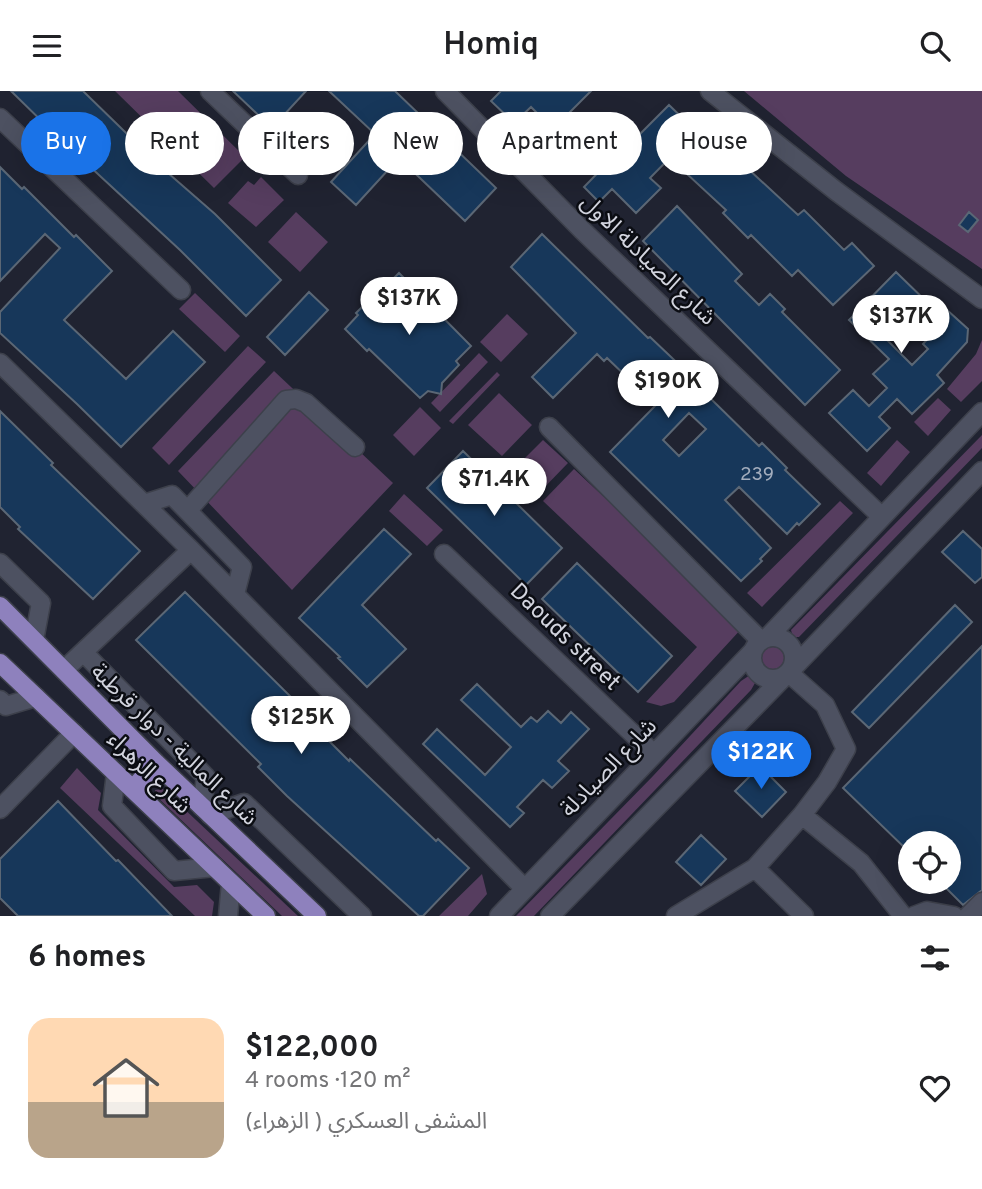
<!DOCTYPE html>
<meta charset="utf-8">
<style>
:root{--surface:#fff;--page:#f6f6f6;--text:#202124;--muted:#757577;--line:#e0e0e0;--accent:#1a73e8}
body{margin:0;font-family:Overpass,"Noto Sans Arabic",sans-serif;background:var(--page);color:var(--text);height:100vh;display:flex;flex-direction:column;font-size:26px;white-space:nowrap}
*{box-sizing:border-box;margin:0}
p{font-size:23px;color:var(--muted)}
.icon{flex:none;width:38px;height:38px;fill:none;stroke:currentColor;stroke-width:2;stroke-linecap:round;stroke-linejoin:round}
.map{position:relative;height:825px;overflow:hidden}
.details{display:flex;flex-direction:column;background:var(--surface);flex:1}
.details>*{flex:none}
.guide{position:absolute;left:21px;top:21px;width:942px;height:63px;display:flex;gap:14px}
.controls{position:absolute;left:898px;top:740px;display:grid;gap:14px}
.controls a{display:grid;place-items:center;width:63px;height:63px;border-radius:50%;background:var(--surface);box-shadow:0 7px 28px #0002;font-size:35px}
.price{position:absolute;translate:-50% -60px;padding:0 16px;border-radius:24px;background:#fff;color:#222;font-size:23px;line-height:46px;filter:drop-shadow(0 2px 4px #0008)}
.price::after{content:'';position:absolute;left:50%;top:42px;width:21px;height:16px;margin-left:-10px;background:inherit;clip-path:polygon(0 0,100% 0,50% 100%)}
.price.current{background:var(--accent);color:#fff}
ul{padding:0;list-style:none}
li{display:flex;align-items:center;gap:21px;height:175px;padding:0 28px}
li+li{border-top:2px solid var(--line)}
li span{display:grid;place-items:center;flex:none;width:196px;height:140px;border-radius:21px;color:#555}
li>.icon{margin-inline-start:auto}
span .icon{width:84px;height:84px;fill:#fffc;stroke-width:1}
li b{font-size:30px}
h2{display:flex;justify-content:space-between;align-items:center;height:84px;padding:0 28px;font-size:30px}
.tag{padding:0 24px;border-radius:32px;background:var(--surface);box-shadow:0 7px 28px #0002;font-size:24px;line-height:63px}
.tag.current{background:var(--accent);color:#fff}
header{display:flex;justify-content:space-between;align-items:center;height:91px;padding:0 28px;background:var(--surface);font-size:32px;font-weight:600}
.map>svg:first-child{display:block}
.green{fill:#563d5f}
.building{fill:#17375a;stroke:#5b6775;stroke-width:2;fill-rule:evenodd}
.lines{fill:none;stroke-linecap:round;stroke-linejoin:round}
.minor-casing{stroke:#3d404b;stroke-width:21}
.major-casing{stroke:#3d404b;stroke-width:21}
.minor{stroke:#4d5161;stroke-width:18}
.major{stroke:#8e81bd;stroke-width:18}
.labels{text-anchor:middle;stroke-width:5;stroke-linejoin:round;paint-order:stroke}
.number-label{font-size:19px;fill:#a3adbd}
.street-label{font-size:23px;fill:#d2d4de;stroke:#0b0d13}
</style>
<header><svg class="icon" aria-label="menu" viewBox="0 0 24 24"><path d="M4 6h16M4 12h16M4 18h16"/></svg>Homiq<svg class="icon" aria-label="search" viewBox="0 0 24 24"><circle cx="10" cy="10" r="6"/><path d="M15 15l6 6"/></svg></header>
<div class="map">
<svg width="982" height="825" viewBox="0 0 982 825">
<rect width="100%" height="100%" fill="#202331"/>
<path class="green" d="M115,0h63l67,66 -31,31z
M744,0h238v178l-136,-93z
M261,86l23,23 -28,27 -28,-24 20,-22 6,4z
M296,121l32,30 -28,30 -32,-30z
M195,202l45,43 -15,16 -46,-43z
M507,223l21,20 -27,28 -21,-20z
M982,249v41l-21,21 -14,-13 29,-35z
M248,255l18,16 -97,103 -17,-17z
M479,262l9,9 -48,50 -9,-9z
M274,280l119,112 -101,107 -114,-119z
M497,281l3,3 -47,49 -4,-3z
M499,302l33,32 -30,31 -34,-31z
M938,307l13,12 -23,26 -14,-14z
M420,316l21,21 -27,28 -21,-21z
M982,344v13l-183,189h-6l-2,-7z
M543,349l25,23 -31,32 -25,-24z
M897,349l13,12 -29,34 -14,-13z
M574,378l169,158 -69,75 -13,4 -15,-4 51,-55 -154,-146z
M404,403l39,36 -16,16 -38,-35z
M840,410l13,12 -91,94 -15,-14z
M762 567a11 11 0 1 1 22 0a11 11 0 1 1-22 0Z
M750,584l5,8 -4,7 -217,226h-18l137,-140 88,-95z
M77,677l24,25 -3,17 76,77 23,-2 17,17 -2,14h-17l-135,-128z
M163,698l135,127h-16l-126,-120 -1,-6z
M482,783l5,20 -19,22h-29z"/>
<path class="building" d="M11,0h72l77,75 55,48 66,66 -35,36 -66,-66 -121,-112z
M233,0h73l-34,37z
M329,0h66l101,97 -31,33 -66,-63 -43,47 -25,-23 44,-48z
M501,0h90l-38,38 -22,-22 -17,16 -23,-22z
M669,14l27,26 -46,47 11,10 -25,25 -24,-24 -13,13 -15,-15 37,-38 2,2z
M718,50l80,74 6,-5 40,40 8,-7 22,23 -41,39 -35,-35 -6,6 -41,-41 -3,3 -25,-25 3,-3 -39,-36z
M0,76l22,22 2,-2 50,50 2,-2 36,36 -48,49 62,59 47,-48 32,31 -84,85 -44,-43 -77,-71v-21l60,-64 -15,-14 -45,47z
M677,115l65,68 -7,7 24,24 11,-11 15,15 -3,3 58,58 -35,35 -162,-164z
M969,121l9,8 -10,12 -9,-7z
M542,143l106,104 2,-1 61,58 -2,2 50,49 3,-3 25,25 -2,2 35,34 -21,21 -2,-2 -10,11 -48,-47 -14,13 46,48 -11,11 2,2 -21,20 -131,-129 46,-47 -49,-47 -3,3 -7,-7 -44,44 -21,-21 44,-44 -65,-66zM689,322l17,16 -27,27 -16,-16z
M896,181l36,35 5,-6 31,28 -1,13 -30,33 7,8 -32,31 -15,-15 -18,18 11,11 -23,23 -38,-38 24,-23 16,16 18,-18 -14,-14 16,-15 -40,-39zM908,223l23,21 -8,9 5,5 -16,16 -27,-27z
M399,182l72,73 -15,15 3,4 -17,18 -1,11 -13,-3 -8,7 -51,-49 -2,2 -22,-22 13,-14 -2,-2 31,-31 2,1z
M309,201l19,18 -43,45 -18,-18z
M0,320l53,52 -2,2 89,86 -47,48 -75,-70 2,-2 -20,-20z
M463,360l99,97 -36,37 -99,-97z
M384,438l27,25 -49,51 44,44 -39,38 -29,-29 2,-1 -41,-39z
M963,440l19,18v28l-7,6 -33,-31z
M577,472l95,93 -34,36 -96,-93z
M185,501l112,111 -3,3 55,55 1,-2 86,82 2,-2 31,29 -46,48h-4l-132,-120 -29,-29 3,-3 -125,-124z
M955,514l17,17 -103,106 -17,-16z
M982,555v244l-19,15 -23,-23h8v-39h-38v10l-67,-65z
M477,593l44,43 10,-10 6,5 11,-11 13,12 10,-11 18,17 -31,32 11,10 -17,17 -9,-8 -26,27 7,6 -14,14 -87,-83 14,-15 48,46 26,-28 -50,-47z
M760,675l26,26 -24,25 -27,-26z
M58,710l58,60 2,-1 54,56h-154l-18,-18v-39z
M701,744l25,24 -25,26 -25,-23z"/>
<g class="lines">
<g class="minor-casing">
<path id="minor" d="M210,0l88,84
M445,0l137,139 300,287
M710,0l126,100 146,108
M0,27l181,172
M0,272l191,187 334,339
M549,336l212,214
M144,413l28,-9 70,72 -7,27
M188,419l98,-110 10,-1 10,4 49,44
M444,463l210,200
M0,472l41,40 -7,37
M752 567a21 21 0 1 1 42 0a21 21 0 1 1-42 0Z
M767,547l215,-226
M83,561l123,125 -4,30
M793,577l189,-197
M64,579l127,-120
M789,582l36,32 21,44 -19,33 -25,33
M0,609l6,6 30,-9
M116,682l-4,33 62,65 41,-4
M0,718l74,-76
M210,724l34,-12 118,113
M755,777l49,48
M228,825l3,-33
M499,825l253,-264
M550,825l233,-238
M676,825l79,-48 47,-53 59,48 42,53
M914,825l13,-5 27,5
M968,825l14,-14"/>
</g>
<g class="major-casing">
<path id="major" d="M0,515l156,157 161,153
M0,572l266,253
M133,698l23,-26"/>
</g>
<use href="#minor" class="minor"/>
<use href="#major" class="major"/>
</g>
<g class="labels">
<g class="number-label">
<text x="757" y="389">239</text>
</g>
<g class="street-label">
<text transform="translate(649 168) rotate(44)" y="8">شارع الصيادلة الاول</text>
<text transform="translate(566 545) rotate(44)" y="8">Daouds street</text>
<text transform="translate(175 653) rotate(44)" y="8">شارع المالية - دوار قرطبة</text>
<text transform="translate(608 676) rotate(-46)" y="8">شارع الصيادلة</text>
<text transform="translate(150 681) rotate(44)" y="8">شارع الزهراء</text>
</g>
</g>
</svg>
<div class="controls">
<a><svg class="icon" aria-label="locate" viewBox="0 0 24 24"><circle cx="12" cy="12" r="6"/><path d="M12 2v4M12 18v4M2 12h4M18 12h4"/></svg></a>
</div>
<b class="price" style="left:409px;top:246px">$137K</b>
<b class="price" style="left:901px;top:264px">$137K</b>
<b class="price" style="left:668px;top:329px">$190K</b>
<b class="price" style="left:494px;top:427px">$71.4K</b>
<b class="price" style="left:301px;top:665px">$125K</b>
<b class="price current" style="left:761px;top:700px">$122K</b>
<div class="guide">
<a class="tag current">Buy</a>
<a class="tag">Rent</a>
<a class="tag">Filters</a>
<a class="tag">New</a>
<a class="tag">Apartment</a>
<a class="tag">House</a>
</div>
</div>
<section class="details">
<h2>6 homes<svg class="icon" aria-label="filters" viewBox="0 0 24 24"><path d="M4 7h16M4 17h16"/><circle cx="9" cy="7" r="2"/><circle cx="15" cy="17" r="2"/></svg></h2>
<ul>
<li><span style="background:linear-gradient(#ffd9b3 60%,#b9a48a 0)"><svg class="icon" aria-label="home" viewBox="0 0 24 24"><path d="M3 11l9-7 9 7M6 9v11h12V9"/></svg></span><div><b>$122,000</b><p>4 rooms · 120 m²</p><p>المشفى العسكري ( الزهراء)</p></div><svg class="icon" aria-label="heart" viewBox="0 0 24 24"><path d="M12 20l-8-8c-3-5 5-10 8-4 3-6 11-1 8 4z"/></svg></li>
</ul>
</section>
